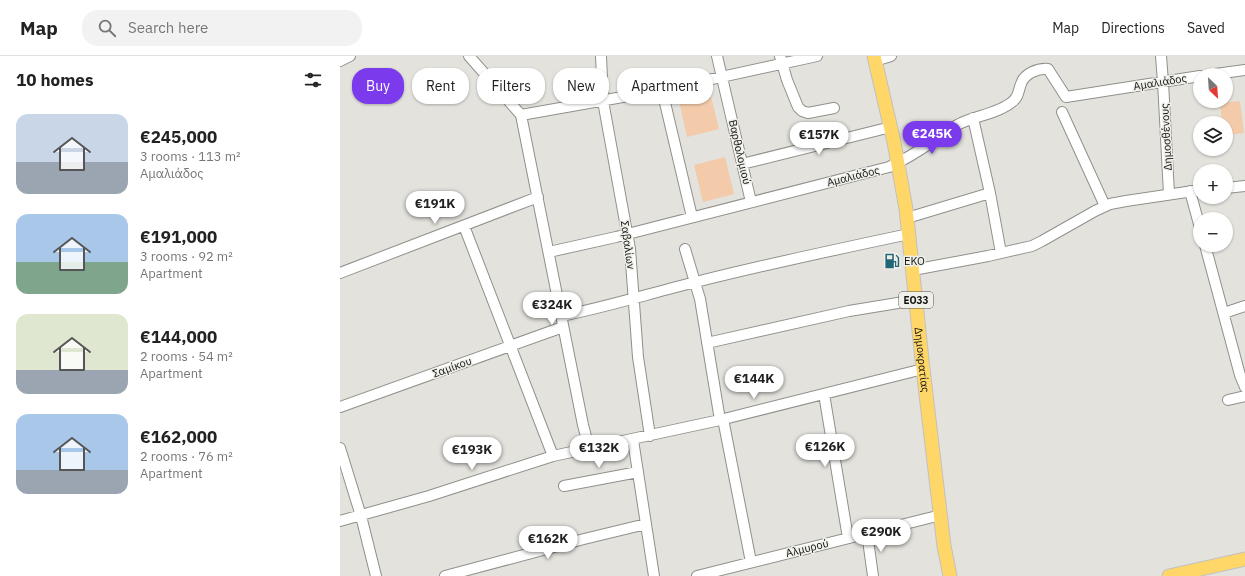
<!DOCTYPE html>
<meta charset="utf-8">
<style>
:root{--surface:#fff;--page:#f2f2f2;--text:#222;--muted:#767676;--line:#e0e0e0;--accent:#7c3aed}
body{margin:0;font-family:"IBM Plex Sans",sans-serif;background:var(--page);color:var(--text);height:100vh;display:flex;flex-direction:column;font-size:15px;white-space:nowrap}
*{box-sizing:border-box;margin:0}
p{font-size:13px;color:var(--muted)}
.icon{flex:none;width:22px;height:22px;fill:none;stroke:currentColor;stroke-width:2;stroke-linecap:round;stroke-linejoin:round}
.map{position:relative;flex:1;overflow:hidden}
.panel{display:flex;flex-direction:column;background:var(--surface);width:340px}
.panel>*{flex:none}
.top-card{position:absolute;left:12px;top:12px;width:380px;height:36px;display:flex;gap:8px}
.needle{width:26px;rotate:155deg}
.controls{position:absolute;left:853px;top:12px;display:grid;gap:8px}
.controls a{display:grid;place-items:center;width:40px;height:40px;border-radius:50%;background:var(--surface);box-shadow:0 1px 3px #0004;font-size:20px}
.price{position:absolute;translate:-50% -34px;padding:0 9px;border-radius:14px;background:#fff;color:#222;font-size:13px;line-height:26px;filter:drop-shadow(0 1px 2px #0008)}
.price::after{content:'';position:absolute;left:50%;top:24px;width:12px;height:9px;margin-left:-6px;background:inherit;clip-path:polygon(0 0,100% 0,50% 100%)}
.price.selected{background:var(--accent);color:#fff}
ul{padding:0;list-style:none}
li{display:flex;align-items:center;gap:12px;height:100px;padding:0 16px}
li span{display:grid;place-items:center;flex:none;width:112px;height:80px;border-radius:12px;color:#555}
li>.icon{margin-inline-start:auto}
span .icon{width:48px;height:48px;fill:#fffc;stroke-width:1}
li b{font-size:17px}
h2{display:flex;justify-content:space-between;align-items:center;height:48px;padding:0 16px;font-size:17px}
.pill{padding:0 14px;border-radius:16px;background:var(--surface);box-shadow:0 1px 3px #0004;font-size:14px;line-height:36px}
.pill.selected{background:var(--accent);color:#fff}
header{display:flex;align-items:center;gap:24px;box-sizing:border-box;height:56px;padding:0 20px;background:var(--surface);border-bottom:1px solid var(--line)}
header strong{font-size:19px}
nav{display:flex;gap:22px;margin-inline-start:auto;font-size:14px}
.search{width:280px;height:36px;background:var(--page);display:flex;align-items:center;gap:10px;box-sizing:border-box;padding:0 14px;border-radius:16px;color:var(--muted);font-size:15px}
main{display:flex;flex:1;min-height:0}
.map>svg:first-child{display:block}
.green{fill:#f3cbab}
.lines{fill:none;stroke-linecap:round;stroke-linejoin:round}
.minor-casing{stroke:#90908b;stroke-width:12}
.major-casing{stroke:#c1c1c1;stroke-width:15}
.minor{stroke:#fff;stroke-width:10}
.major{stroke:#ffd668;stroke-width:13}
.labels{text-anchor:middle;stroke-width:3;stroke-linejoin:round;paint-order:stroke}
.shield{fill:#f0f0ea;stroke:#555451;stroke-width:1}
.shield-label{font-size:10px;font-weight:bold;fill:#121110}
.street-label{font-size:11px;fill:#121110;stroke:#f0f0ea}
.poi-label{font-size:11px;fill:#121110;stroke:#f0f0ea;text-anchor:start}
</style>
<header>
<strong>Map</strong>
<div class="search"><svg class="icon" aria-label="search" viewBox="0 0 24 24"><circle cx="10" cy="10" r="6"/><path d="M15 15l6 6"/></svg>Search here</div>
<nav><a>Map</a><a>Directions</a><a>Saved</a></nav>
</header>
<main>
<section class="panel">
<h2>10 homes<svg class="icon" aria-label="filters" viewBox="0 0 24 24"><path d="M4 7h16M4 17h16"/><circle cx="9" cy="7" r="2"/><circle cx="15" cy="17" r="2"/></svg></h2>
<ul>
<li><span style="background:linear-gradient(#c9d6e8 60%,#9aa5b1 0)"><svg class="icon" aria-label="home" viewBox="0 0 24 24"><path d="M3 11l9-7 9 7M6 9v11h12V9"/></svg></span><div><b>€245,000</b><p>3 rooms · 113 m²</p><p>Αμαλιάδος</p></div></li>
<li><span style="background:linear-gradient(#a9c7e8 60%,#7fa58c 0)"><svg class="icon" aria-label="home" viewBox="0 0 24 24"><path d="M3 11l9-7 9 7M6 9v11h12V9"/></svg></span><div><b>€191,000</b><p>3 rooms · 92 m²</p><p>Apartment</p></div></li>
<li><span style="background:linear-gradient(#dfe7d0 70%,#9aa5b1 0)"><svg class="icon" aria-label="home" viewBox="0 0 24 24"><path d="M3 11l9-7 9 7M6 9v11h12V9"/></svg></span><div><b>€144,000</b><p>2 rooms · 54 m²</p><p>Apartment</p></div></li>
<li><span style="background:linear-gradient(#a9c7e8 70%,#9aa5b1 0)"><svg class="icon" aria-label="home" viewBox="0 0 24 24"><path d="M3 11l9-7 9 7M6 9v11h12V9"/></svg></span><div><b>€162,000</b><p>2 rooms · 76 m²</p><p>Apartment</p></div></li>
</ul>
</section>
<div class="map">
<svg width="905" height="520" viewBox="0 0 905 520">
<rect width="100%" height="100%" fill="#e3e2dd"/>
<path class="green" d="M370,37l9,36 -32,8 -8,-36z
M900,45l4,32 -16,2 -2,-12h-4l-2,-20z
M385,101l9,37 -31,8 -9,-37z"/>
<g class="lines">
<g class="minor-casing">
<path id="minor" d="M129,0l52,59 62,310 6,23
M261,0l2,45 27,148 8,108 12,79
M377,0l34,146
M440,0l7,24 11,27 4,4 6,2 26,-5
M821,0l2,26 6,112
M0,5l10,-5
M535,5l16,-5
M868,19l37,-5
M322,34l30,127
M722,56l43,94
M181,59l141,-25 155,-34
M633,62l17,75 11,60
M402,108l149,-37
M886,132l19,-2
M850,135l10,37
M567,162l83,-25
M124,170l89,230
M865,189l35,130 5,12
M345,193l15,50 20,121
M209,196l67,-15 273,-70c15,-7 30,-16 44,-26 9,-5 17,-12 26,-17 16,-8 40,-11 53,-22 7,-5 6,-11 9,-18 3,-11 18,-16 27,-15l18,28 134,-21
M573,214l75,-14 44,-10 10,-5 53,-30 15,-7 16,-3 74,-11
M0,217l198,-76
M884,257l21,-7
M221,260c46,-9 90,-23 135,-34 71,-18 142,-33 213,-48
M367,287l142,-32 67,-11
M484,338l24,144
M888,344l17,-4
M0,351l223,-80
M383,363l28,143
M293,384l21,136
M0,392l21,68 15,60
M224,430l74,-14
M0,465l89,-25 124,-40 167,-36 203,-51
M527,477l6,43
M105,520l139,-37 62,-15
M357,520l244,-61"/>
</g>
<g class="major-casing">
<g id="major">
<path id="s1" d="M534,0l20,86 12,67 17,160 21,177 6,30"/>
<path d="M829,520l76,-17"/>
</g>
</g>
<use href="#minor" class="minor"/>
<use href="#major" class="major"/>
</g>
<defs>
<g id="fuel-bare" transform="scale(1.2)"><path d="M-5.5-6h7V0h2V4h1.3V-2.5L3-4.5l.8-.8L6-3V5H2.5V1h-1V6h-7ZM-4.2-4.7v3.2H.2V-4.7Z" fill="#226777" stroke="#f0f0ea" stroke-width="2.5" paint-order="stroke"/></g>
</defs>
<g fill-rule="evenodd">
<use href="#fuel-bare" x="552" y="205"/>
</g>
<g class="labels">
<rect class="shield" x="559" y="236" width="34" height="16" rx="3"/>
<g class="shield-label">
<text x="576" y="248">ΕΟ33</text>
</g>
<g class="street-label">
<text transform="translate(820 26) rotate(-9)" y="4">Αμαλιάδος</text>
<text transform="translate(826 81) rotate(-93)" y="4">Δημοσθένους</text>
<text transform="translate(400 96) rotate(77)" y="4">Βαρθολομιού</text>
<text transform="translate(513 120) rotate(-14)" y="4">Αμαλιάδος</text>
<text transform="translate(288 189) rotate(82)" y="4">Σαβαλίων</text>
<text dy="4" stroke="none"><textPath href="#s1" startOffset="308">Δημοκρατίας</textPath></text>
<text transform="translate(112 311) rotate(-20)" y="4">Σαμίκου</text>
<text transform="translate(467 492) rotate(-14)" y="4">Αλμυρού</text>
</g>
<g class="poi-label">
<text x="564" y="209">EKO</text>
</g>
</g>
</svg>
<div class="controls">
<a><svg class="needle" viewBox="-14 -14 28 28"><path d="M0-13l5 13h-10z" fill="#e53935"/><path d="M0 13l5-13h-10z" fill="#767676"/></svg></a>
<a><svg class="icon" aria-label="layers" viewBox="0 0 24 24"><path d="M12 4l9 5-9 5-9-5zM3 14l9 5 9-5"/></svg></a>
<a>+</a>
<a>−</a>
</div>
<b class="price selected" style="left:592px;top:99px">€245K</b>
<b class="price" style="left:479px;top:100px">€157K</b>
<b class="price" style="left:95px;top:169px">€191K</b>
<b class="price" style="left:212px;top:270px">€324K</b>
<b class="price" style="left:414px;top:344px">€144K</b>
<b class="price" style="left:485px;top:412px">€126K</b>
<b class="price" style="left:259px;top:413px">€132K</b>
<b class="price" style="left:132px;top:415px">€193K</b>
<b class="price" style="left:541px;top:497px">€290K</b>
<b class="price" style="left:208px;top:504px">€162K</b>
<div class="top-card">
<a class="pill selected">Buy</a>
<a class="pill">Rent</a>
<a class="pill">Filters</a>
<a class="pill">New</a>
<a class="pill">Apartment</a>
</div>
</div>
</main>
